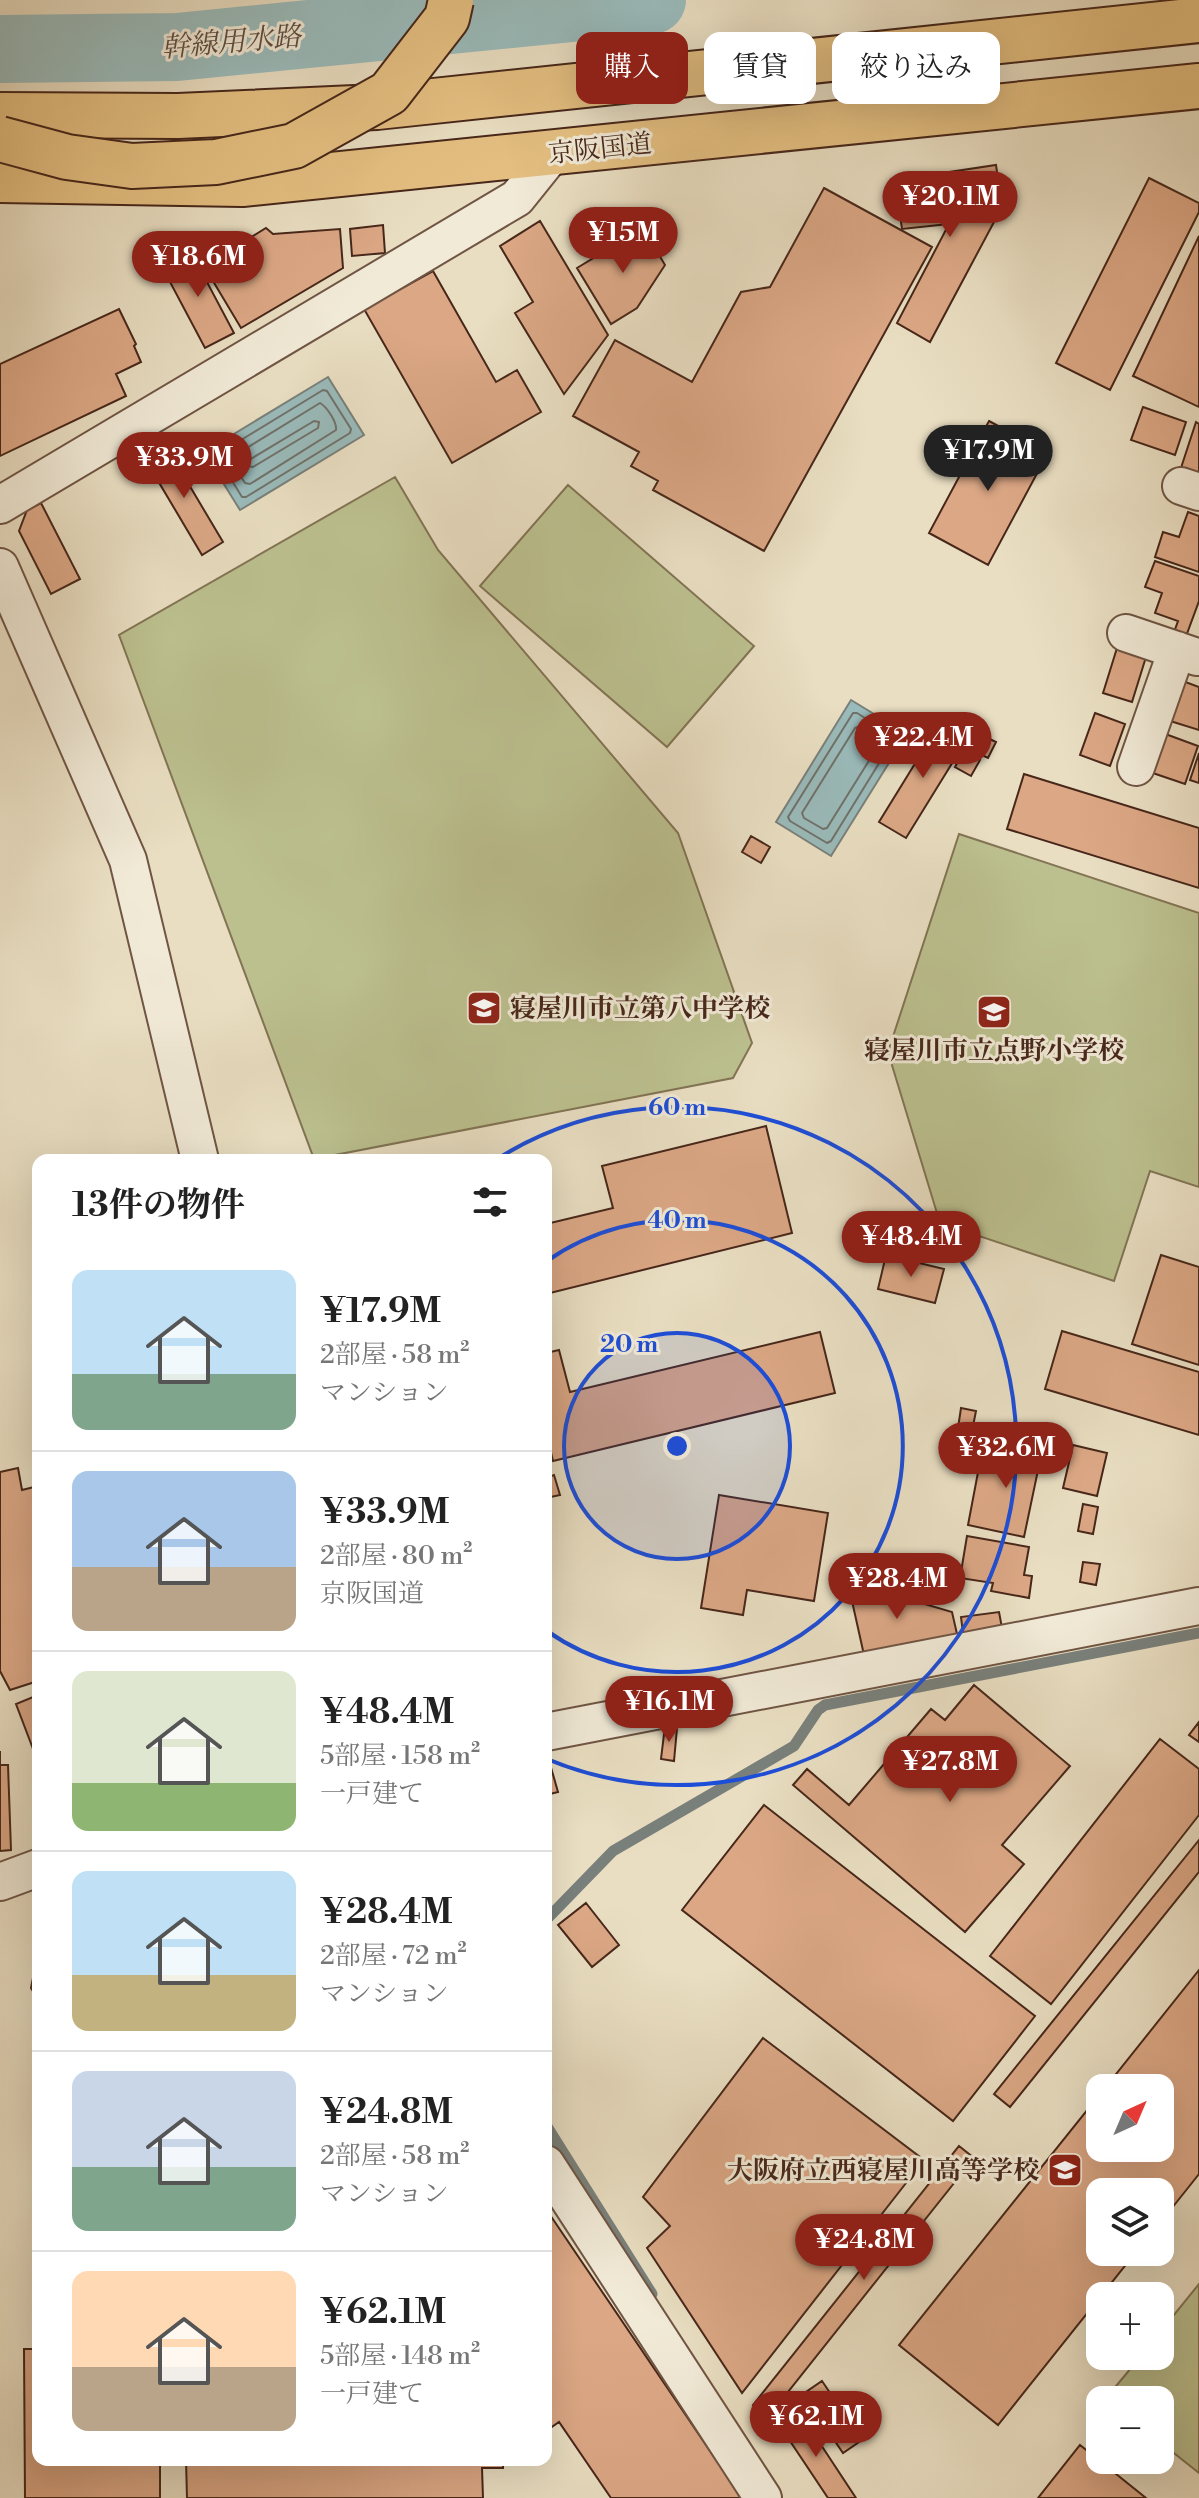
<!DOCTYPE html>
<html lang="ja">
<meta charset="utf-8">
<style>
:root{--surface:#fff;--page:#f6f6f6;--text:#222;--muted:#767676;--line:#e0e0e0;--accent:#8f2418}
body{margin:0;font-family:"Libre Bodoni","Noto Serif JP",serif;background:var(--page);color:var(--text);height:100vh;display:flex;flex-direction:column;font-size:30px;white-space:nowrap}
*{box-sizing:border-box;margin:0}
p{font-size:26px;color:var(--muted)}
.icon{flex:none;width:44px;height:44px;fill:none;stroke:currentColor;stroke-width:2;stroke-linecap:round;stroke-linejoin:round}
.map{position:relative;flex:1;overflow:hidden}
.sheet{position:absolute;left:32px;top:1154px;width:520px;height:1312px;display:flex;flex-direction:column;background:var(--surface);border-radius:16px;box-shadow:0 8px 32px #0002}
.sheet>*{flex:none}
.top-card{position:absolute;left:576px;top:32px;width:502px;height:72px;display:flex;gap:16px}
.needle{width:52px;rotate:44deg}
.buttons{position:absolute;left:1086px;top:2074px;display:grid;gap:16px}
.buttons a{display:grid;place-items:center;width:88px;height:88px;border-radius:16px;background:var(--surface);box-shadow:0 8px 32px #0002;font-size:40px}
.price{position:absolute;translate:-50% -68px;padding:0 18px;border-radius:28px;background:var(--accent);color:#fff;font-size:26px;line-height:52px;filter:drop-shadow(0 2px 4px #0008)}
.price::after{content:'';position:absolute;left:50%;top:48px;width:24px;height:18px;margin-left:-12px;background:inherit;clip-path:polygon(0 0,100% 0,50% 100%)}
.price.current{background:#222;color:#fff}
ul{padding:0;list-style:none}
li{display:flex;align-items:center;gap:24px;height:200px;padding:0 40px}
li+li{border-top:2px solid var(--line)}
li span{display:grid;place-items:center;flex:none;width:224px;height:160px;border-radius:16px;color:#555}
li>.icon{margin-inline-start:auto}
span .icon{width:96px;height:96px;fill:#fffc;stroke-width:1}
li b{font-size:34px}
h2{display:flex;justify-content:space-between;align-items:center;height:96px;padding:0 40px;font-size:34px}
.pill{padding:0 28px;border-radius:16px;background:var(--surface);box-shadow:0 8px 32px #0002;font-size:28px;line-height:72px}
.pill.current{background:var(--accent);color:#fff}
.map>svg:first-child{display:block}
.green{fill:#bcc08f;stroke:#827454;stroke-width:2}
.water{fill:#9abbbb;stroke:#79807b;stroke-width:2}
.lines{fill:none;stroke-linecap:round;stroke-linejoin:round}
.shore{stroke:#70716a;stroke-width:2}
.stream{stroke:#79807b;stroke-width:11}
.river{stroke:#9abbbb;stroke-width:68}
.building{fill:#dba785;stroke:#47271a;stroke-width:2}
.street-casing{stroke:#705544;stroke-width:40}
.highway-casing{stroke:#47271a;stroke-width:48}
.street{stroke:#f1ead7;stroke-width:36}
.highway{stroke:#e4bf81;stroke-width:44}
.primary-bridge-casing{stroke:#47271a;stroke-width:48;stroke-linecap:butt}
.primary-bridge{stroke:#e4bf81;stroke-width:44}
.ring{fill:none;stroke:#1d4ed8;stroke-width:4}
.labels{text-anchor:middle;stroke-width:6;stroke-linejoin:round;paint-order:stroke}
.street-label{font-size:26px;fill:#47271a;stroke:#f1ead7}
.poi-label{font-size:26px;font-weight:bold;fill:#47271a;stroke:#f1ead7;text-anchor:start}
.water-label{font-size:28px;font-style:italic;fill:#5c4c42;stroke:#f1ead7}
.centre{fill:#1d4ed8;stroke:#f1ead7;stroke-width:4}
.ring-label{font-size:24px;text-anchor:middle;font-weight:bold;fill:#1d4ed8;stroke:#f1ead7;stroke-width:6;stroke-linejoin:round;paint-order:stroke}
</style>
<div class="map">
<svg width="1199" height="2498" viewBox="0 0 1199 2498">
<rect width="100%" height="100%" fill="#e9dec2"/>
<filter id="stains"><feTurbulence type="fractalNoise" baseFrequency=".0025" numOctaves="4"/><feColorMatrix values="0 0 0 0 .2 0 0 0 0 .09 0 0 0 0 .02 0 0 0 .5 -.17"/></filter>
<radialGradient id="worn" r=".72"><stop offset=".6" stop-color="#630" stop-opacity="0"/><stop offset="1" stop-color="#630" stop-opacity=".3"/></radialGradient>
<path class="green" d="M395,477l43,73 240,283 74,210 -19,35 -419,81 -195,-524z
M568,485l186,161 -87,101 -187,-161z
M959,834l240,79v274l-49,-16 -36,110 -174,-58 -52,-171z
M1199,2284v189l-39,-31v-42l-54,-2 35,-42h19v-24z"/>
<path class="water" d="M328,377l36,58 -124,75 -36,-58z
M851,700l56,34 -76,122 -55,-34z"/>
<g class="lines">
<path class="shore" d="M323,390l4,1 24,38 -1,4 -104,64h-4l-24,-39v-4z
M320,403c7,4 17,19 16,27l-86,54 -5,-1 -14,-22 1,-4z
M314,421l5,1 -1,6 -65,39 -5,-1 1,-6z
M853,713h4l35,22 2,4 -63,102 -4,2 -37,-22 -2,-4z
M860,726l19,12 1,5 -53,85 -4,1 -19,-11 -2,-5 53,-85z"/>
<path class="stream" d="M546,1920l67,-69 181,-105 24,-36 7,-5 374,-72
M546,2125l106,169"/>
<path class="river" d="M0,49l177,-2 475,-47"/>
</g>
<path class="building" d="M996,165l6,42 -72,135 -33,-19 52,-99 -47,5 -2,-14 36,-41z
M1149,178l50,25v9l-89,178 -54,-27z
M824,188l108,59 -168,304 -111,-61 5,-9 -27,-15 8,-14 -66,-36 42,-76 77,42 49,-90 29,-5z
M540,221l68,114 -44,59 -49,-81 18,-11 -33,-56z
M383,225l2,28 -33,3 -2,-27z
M266,228l7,6 67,-5 3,39 -102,60 -37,-62z
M643,228l22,37 -28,43 -26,16 -34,-56z
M1199,236v171l-66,-31z
M190,250l44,83 -29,15 -44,-83z
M433,271l63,111 21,-12 24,42 -89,51 -88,-154z
M119,309l17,35 -2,2 7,16 -25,12 10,22 -126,60v-92z
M1143,407l43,15 -11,33 -44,-15z
M989,421l59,32 -60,112 -59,-32z
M1196,422l3,2v56l-20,-6z
M166,446l57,96 -21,13 -57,-96z
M41,503l39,76 -29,15 -32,-63 8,-21z
M1188,512l11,4v56l-44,-15 8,-25 16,5z
M1155,561l44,15v25l-14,38 -12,-4 5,-14 -23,-8 7,-20 -17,-6z
M1117,648l29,9 -14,45 -29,-9z
M1180,680l19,7v43l-32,-10z
M1095,713l30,11 -15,42 -30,-11z
M940,723l27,16 -61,99 -27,-16z
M975,732l21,10 -8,16 -21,-10z
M1160,732l38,14 -13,38 -38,-13z
M964,751l16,9 -9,16 -16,-9z
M1199,753v30l-9,-3z
M1024,774l175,54v60l-192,-59z
M751,836l19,11 -9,16 -19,-11z
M766,1126l26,107 -246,61v-70l67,-16 -11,-42z
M886,1255l58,14 -9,34 -57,-14z
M1161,1255l38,12v98l-67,-21z
M1062,1331l137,41v63l-154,-46z
M820,1332l15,61 -282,68 -7,-30v-78l13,-3 11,42z
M961,1408l15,3 -4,20 -14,-3z
M955,1436l17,3 -3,16 -17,-4z
M996,1441l46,10 -18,86 -56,-12 11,-58 11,2z
M1073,1445l34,8 -10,43 -34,-8z
M18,1468l4,22 16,-4v195l-28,9 -10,-19v-199z
M554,1475l6,20 -14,3v-20z
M719,1495l109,18 -14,88 -67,-11 -4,25 -42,-7z
M1083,1504l15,3 -5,27 -15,-3z
M967,1536l62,11 -5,28 8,1 -3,22 -38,-7 2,-8 -33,-5z
M1083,1562l17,2 -4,21 -16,-3z
M870,1588l82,24 5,22 -93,21 -14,-63z
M999,1612l3,16 -39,5 -2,-16z
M974,1685l96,81 -68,79 22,19 -59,68 -172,-147 14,-16 42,36 82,-96 14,11z
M38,1695v67l-22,-58z
M1199,1722v20l-10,-7z
M665,1726l12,2 -3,33 -13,-2z
M1160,1739l39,30v46l-148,189 -61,-48z
M546,1750l12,42 -12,3z
M0,1751v14h8l3,85 -11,1z
M764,1805l271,211 -82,105 -271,-211z
M1199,1840v32l-189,235 -16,-13z
M586,1903l33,42 -27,22 -34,-42z
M38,1953v46l-7,-11z
M1199,1970v204l-39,49v-31h-60v60h36l-138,173 -99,-80 201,-251v54h60v-60h-55z
M763,2038l161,122 -182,233 -95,-145 23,-22 -27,-29z
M959,2146l15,12 -206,259 -15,-12z
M546,2209l196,289h-131l-52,-76 -13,9z
M24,2349h14v111h122v38h-135z
M822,2381l40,59 -19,13 -40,-59z
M800,2413l56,85h-28l-48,-72z
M1080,2445l66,53h-108z
M186,2460h317v8h-21l1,30h-296z"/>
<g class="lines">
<g class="street-casing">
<path id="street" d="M1181,486l18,6
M0,505l517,-307 37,-46
M0,567l128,293 72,300
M1126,633l71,24
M1136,767l41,-117
M546,1732l653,-126
M0,1882l38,-14
M546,2164l217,334"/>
</g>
<g class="highway-casing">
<path id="highway" d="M0,115l178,1 199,-9 822,-87
M0,180l242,4 957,-98"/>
</g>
<use href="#street" class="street"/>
<use href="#highway" class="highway"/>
<g class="primary-bridge-casing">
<path id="primary-bridge" d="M0,139l67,18 65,9 84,-4 78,-16 95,-53 58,-75 4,-18"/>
</g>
<use href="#primary-bridge" class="primary-bridge"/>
</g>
<circle cx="677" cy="1446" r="113" fill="#1d4ed8" fill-opacity=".12"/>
<g class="ring">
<circle cx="677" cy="1446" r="113"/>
<path d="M547 1261A226 226 0 1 1 547 1631"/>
<path d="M497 1159A339 339 0 1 1 547 1759"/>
</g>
<defs>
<g id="school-square" transform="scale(1.8)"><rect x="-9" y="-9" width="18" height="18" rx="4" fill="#8f2418" stroke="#f1ead7"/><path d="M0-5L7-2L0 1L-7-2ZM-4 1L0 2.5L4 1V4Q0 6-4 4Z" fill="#fff"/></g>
</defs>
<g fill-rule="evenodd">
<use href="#school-square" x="484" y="1008"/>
<use href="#school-square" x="994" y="1012"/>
<use href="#school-square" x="1065" y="2170"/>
</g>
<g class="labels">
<g class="street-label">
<text transform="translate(600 148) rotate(-6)" y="9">京阪国道</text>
</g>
<g class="poi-label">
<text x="510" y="1017">寝屋川市立第八中学校</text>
<text x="994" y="1059" text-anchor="middle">寝屋川市立点野小学校</text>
<text x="1039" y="2179" text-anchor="end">大阪府立西寝屋川高等学校</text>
</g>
<g class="water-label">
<text transform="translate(231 41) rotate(-5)" y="10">幹線用水路</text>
</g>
</g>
<circle cx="677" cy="1446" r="12" class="centre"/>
<g class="ring-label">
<text x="677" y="1115">60 m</text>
<text x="677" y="1228">40 m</text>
<text x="629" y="1352">20 m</text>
</g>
<rect width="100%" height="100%" filter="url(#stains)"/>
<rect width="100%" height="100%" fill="url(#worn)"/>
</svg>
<div class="buttons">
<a><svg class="needle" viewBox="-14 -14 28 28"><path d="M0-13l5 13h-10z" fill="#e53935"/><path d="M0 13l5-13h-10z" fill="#767676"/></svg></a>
<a><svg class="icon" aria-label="layers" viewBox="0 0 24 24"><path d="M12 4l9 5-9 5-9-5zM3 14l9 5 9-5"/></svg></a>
<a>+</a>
<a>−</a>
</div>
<b class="price" style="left:950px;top:239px">¥20.1M</b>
<b class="price" style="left:623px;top:275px">¥15M</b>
<b class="price" style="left:198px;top:299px">¥18.6M</b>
<b class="price current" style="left:988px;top:493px">¥17.9M</b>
<b class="price" style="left:184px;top:500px">¥33.9M</b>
<b class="price" style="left:923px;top:780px">¥22.4M</b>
<b class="price" style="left:911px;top:1279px">¥48.4M</b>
<b class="price" style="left:1006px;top:1490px">¥32.6M</b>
<b class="price" style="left:897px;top:1621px">¥28.4M</b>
<b class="price" style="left:669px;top:1744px">¥16.1M</b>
<b class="price" style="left:950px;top:1804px">¥27.8M</b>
<b class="price" style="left:864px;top:2282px">¥24.8M</b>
<b class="price" style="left:816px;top:2459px">¥62.1M</b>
<div class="top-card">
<a class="pill current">購入</a>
<a class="pill">賃貸</a>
<a class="pill">絞り込み</a>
</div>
<section class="sheet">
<h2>13件の物件<svg class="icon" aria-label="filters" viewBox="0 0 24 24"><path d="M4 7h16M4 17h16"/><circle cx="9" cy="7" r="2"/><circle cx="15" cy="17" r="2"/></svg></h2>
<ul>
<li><span style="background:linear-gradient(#bfe0f5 65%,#7fa58c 0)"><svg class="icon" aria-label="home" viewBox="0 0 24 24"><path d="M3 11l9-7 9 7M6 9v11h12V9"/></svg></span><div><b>¥17.9M</b><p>2部屋 · 58 m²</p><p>マンション</p></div></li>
<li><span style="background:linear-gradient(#a9c7e8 60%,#b9a48a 0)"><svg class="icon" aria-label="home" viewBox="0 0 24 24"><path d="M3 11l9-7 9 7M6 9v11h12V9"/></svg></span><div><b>¥33.9M</b><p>2部屋 · 80 m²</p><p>京阪国道</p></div></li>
<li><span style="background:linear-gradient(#dfe7d0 70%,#8fb573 0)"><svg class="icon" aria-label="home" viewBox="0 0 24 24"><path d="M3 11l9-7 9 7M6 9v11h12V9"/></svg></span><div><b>¥48.4M</b><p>5部屋 · 158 m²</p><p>一戸建て</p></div></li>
<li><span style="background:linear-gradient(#bfe0f5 65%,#c2b280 0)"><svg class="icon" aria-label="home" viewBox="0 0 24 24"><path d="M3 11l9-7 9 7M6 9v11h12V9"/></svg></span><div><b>¥28.4M</b><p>2部屋 · 72 m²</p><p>マンション</p></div></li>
<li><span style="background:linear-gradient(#c9d6e8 60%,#7fa58c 0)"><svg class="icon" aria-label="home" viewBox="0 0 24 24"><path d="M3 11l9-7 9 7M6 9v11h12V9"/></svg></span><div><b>¥24.8M</b><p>2部屋 · 58 m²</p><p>マンション</p></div></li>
<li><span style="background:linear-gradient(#ffd9b3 60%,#b9a48a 0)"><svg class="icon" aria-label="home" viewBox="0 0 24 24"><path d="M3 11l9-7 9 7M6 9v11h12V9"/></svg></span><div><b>¥62.1M</b><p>5部屋 · 148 m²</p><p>一戸建て</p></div></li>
</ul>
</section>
</div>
